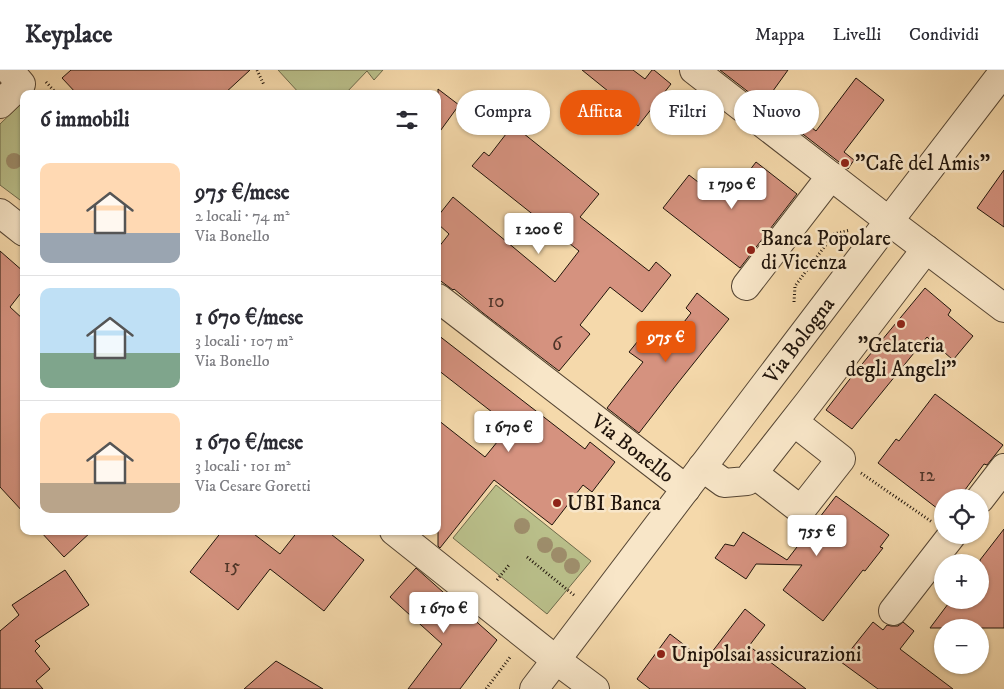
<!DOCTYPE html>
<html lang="it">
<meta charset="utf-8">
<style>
:root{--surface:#fff;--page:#f7f7f7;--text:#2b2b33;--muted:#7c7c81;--line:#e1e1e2;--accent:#ea580c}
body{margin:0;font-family:"IM FELL DW Pica",serif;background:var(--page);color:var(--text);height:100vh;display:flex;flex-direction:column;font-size:19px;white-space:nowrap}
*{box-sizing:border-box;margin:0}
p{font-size:16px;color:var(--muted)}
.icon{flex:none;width:28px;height:28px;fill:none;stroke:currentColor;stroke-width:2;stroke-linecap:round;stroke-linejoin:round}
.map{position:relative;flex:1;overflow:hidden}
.sheet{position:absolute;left:20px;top:20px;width:421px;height:445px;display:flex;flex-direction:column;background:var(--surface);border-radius:10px;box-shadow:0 1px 4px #0004}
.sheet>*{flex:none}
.banner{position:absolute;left:456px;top:20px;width:472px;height:45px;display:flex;gap:10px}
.fabs{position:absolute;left:934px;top:419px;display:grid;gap:10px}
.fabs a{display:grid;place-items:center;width:55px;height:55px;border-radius:50%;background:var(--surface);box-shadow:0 1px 4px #0004;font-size:25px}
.price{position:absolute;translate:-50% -42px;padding:0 11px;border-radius:5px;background:#fff;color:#222;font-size:16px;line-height:32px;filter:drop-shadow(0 1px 2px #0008)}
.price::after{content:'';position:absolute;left:50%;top:30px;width:15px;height:11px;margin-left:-8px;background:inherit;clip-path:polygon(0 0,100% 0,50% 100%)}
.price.on{background:var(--accent);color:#fff}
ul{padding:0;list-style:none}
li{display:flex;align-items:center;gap:15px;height:125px;padding:0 20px}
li+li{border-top:1px solid var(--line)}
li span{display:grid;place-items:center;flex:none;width:140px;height:100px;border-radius:10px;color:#555}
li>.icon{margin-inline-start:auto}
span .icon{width:60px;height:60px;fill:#fffc;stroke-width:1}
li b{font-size:21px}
h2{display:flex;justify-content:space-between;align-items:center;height:60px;padding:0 20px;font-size:21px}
.chip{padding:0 18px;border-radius:22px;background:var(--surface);box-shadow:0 1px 4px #0004;font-size:18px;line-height:45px}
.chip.on{background:var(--accent);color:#fff}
header{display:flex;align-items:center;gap:30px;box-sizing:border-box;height:70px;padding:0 25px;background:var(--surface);border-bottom:1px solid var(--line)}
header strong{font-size:24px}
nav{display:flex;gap:28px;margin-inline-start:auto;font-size:18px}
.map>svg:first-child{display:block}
.green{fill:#bac08b;stroke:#6d6a4b}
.building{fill:#d5927f;stroke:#20140b}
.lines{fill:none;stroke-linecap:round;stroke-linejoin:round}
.minor-casing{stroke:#554533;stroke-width:30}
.path{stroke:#20140b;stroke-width:3;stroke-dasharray:1 2.5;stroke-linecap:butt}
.minor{stroke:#f8e6c8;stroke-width:28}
.tree{fill:#9e8e6c}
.poi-dot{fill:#8f2418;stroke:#f8e6c8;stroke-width:2}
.labels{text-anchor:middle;stroke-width:5;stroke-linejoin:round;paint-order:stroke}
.number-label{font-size:19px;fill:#4d3428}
.poi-label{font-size:21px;fill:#20140b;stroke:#f8e6c8;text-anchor:start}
.street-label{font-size:21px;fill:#20140b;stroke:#f8e6c8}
</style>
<header>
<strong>Keyplace</strong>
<nav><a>Mappa</a><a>Livelli</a><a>Condividi</a></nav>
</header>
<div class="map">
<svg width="1004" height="619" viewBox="0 0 1004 619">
<rect width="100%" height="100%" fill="#f5d9ab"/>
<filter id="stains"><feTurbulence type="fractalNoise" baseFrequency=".004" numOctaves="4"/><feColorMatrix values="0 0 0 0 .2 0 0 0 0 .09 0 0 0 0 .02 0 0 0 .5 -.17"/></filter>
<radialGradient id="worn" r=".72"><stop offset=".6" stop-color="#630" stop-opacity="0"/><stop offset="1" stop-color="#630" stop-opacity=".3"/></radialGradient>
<path class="green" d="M278,0h105l-9,10 -7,-9 -22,23h-45z
M24,31v102l-24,-18v-61z
M496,415l95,76 -44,53 -94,-76z"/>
<path class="building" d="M71,0h179l-26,24h-147l-15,-16z
M582,0h51l12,9 7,-9h2l17,14 -33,42 -19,-16 5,-6z
M720,0h68l-18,25 46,36 40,-53 28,22 -40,52 10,8 -6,9z
M438,19l21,16 -21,29z
M513,55l86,69 -19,23 69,54 7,-9 15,13 -29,37 -32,-25 -30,38 10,9 -31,37 -76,-58 -29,-24 -1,1 -15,-11v-31l11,-14 -11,-10v-8l15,-19 102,85 24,-31 -107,-85 12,-14 5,4z
M756,92l41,32 -57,74 -77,-60 26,-33 22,17 18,-23 14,10z
M1004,100v57l-27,-19z
M0,181l24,21v17l-14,18 14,13v193l-24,-26z
M925,218l26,22 -3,5 25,21 -20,24 -26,-23 -75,92 -26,-19 27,-35z
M697,223l32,26 -52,65 -38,49 -32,-25 36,-46 -14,-10 22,-27 19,15 21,-27 -5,-5z
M438,265l147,114 5,-7 25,20 -23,30 -9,-7 -31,40 -58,-45 -54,68 -2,-2v-126l47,37 25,-31 -72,-56z
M935,324l68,51 -16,20 -3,-1 -25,34h-17v14l-64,-49 18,-24 3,2z
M836,426l53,39 -9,12 3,1 -18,23 -2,-1 -40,51 -40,-31 19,-25 -46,-1 -10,15 -31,-21 10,-14 9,2 9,-14 44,28z
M1004,459v99h-74l21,-28h29v-40z
M40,461h52l-28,26z
M222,461h28l30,23 18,-23h29l37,29 -40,51 -54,-42 -32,41 -48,-38z
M416,498l81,72 -37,49h-52l34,-45 -52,-47z
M65,500l24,35 -54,36 5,5 -5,5 15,18 -14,12 7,8h-43v-58l19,-16 -7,-10z
M745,539l20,16 -16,21 57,43h-156l-13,-10 33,-45 35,27z
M873,552l10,8 4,-5 4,1h7l5,-4 11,9 -14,18 53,40h-75l-37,-27z
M276,591l47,28h-79z"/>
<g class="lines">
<g class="minor-casing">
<g id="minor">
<path d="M694,0l195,151 115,87"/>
<path d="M0,34l21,-20 -12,-14"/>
<path d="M0,143l24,19"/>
<path d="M746,216l85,-110"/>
<path id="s1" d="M438,228l248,191"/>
<path d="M702,397l22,16 23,-2 62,-79 117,-153"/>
<path d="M753,403l48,37 40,-51 -47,-37"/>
<path d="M980,429l24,-31"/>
<path d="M394,461l162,129 39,29"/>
<path d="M893,541l59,-76"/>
<path id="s2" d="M534,619l355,-468 115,-150"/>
</g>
</g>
<path class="path" d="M257,0l7,15
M46,12l11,12
M794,232l1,-16 39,-52 16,-4
M861,403l71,49
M527,487l48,39
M497,510l12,-15
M486,619l25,-33"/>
<use href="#minor" class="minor"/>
</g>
<g class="tree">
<circle cx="14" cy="91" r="8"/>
<circle cx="522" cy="456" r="8"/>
<circle cx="545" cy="475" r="8"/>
<circle cx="559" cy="485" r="8"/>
<circle cx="572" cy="496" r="8"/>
</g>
<g class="poi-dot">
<circle cx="845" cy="93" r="5"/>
<circle cx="751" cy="180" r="5"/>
<circle cx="901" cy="254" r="5"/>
<circle cx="557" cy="433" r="5"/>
<circle cx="661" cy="584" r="5"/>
</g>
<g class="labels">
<g class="number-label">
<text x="496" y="237">10</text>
<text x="557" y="280">6</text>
<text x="927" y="411">12</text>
<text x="232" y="502">15</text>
</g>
<g class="poi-label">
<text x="855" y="100">"Cafè del Amis"</text>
<text x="761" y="175">Banca Popolare<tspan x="761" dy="24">di Vicenza</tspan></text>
<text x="901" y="282" text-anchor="middle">"Gelateria<tspan x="901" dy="24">degli Angeli"</tspan></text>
<text x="567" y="440">UBI Banca</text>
<text x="671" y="591">Unipolsai assicurazioni</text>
</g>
<g class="street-label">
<text dy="7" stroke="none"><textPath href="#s2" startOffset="438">Via Bologna</textPath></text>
<text dy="7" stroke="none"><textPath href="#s1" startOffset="246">Via Bonello</textPath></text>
</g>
</g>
<rect width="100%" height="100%" filter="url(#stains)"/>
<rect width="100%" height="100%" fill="url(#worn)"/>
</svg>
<div class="fabs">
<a><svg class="icon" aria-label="locate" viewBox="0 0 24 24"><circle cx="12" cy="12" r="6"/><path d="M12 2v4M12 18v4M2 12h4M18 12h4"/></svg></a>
<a>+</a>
<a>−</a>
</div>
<b class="price" style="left:732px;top:140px">1 790 €</b>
<b class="price" style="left:539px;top:185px">1 200 €</b>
<b class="price on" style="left:666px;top:293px">975 €</b>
<b class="price" style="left:509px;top:383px">1 670 €</b>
<b class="price" style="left:817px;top:487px">755 €</b>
<b class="price" style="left:444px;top:564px">1 670 €</b>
<div class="banner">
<a class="chip">Compra</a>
<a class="chip on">Affitta</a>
<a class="chip">Filtri</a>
<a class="chip">Nuovo</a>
</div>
<section class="sheet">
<h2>6 immobili<svg class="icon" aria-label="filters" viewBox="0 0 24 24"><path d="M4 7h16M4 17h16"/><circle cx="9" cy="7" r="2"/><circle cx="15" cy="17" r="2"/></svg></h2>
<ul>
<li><span style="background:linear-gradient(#ffd9b3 70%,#9aa5b1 0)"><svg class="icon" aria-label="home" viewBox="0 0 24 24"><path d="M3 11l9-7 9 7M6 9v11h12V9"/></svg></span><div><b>975 €/mese</b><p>2 locali · 74 m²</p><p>Via Bonello</p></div></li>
<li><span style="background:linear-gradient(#bfe0f5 65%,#7fa58c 0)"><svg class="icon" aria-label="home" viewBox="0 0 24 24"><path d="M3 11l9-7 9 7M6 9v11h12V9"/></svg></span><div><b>1 670 €/mese</b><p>3 locali · 107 m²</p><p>Via Bonello</p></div></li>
<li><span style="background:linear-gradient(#ffd9b3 70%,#b9a48a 0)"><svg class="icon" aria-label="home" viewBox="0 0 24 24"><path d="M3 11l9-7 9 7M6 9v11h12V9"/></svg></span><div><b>1 670 €/mese</b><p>3 locali · 101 m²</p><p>Via Cesare Goretti</p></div></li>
</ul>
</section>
</div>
